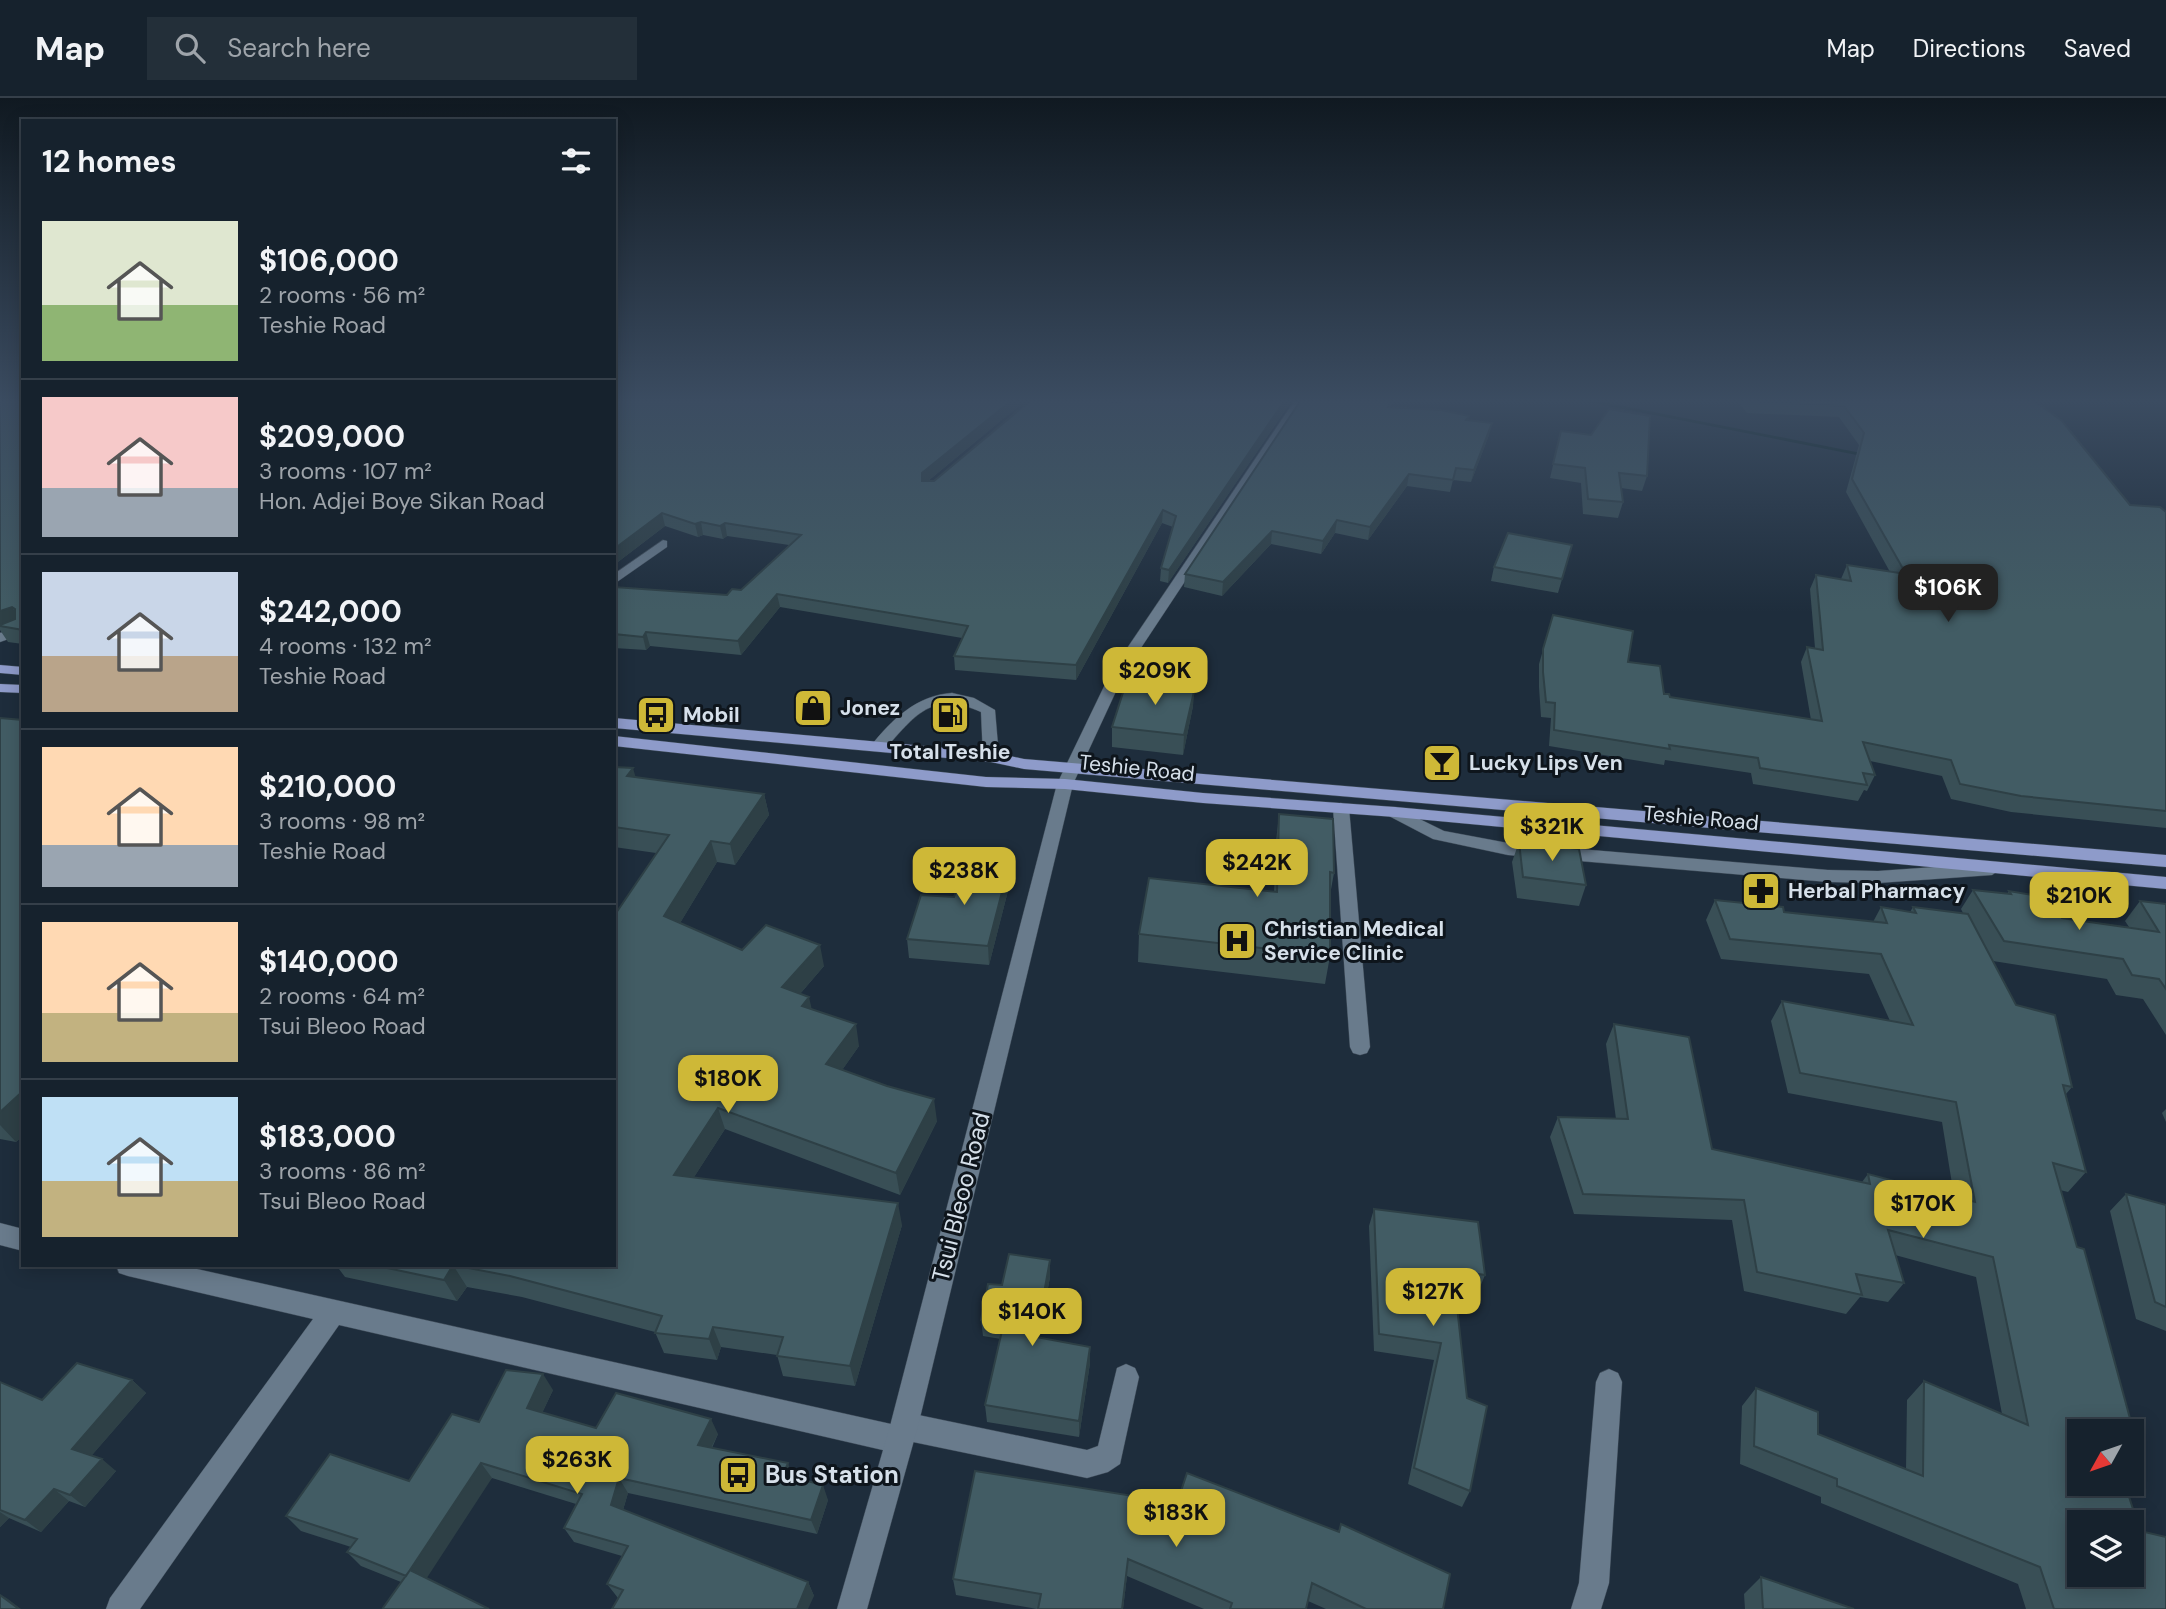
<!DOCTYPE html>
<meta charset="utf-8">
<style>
:root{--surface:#16222d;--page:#232f39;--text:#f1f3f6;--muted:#9ea4aa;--line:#353f49;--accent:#ceb837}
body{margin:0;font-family:"DM Sans",sans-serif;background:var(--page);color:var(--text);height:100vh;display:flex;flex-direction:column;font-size:26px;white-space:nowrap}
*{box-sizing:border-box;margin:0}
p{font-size:23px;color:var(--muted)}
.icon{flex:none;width:38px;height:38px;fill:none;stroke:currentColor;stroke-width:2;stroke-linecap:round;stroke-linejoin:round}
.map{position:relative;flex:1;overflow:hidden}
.panel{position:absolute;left:21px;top:21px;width:595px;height:1148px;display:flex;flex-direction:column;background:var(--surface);border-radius:0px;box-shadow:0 4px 18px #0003,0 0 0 2px var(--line)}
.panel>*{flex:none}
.needle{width:46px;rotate:230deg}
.buttons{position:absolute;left:2067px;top:1321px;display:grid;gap:14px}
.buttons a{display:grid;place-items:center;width:77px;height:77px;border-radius:0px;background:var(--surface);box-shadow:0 4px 18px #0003,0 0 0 2px var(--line);font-size:35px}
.price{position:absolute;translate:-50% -60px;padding:0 16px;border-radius:14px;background:var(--accent);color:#111;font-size:23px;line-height:46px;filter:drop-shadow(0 2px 4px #0008)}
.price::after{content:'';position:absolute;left:50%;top:42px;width:21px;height:16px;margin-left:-10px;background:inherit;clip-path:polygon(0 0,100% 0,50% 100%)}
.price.selected{background:#222;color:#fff}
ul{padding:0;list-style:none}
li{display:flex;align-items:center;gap:21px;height:175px;padding:0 21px}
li+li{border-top:2px solid var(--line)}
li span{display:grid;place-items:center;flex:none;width:196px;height:140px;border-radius:0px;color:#555}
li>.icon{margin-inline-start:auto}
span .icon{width:84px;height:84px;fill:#fffc;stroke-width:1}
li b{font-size:30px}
h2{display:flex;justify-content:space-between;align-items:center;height:84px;padding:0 21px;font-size:30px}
header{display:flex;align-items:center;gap:42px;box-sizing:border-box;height:98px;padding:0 35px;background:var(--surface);border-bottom:2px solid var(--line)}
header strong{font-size:33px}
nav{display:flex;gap:38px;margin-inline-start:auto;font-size:24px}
.search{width:490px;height:63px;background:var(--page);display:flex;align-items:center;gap:18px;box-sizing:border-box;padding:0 24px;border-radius:0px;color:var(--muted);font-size:26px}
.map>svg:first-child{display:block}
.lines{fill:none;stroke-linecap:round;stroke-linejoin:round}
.stream{fill:#031d1b;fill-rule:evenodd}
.lane-casing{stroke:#3d4a57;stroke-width:1}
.street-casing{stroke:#3d4a57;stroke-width:1}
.secondary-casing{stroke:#3d4a57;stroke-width:1}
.primary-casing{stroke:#3d4a57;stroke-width:1}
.lane{fill:#697b8c;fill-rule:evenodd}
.street{fill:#697b8c;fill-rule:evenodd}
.secondary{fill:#697b8c;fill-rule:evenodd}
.primary{fill:#8e9bca;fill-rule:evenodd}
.wall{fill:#394f56}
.shaded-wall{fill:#2e4046}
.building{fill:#425c64;stroke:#2e4046;stroke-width:2;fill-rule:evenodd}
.labels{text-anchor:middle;stroke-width:6;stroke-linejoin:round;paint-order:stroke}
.poi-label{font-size:21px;font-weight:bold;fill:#d6e0ea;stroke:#0e151c;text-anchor:start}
.street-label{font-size:21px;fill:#d6e0ea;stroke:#0e151c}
.near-street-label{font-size:24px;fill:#d6e0ea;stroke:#0e151c}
.near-poi-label{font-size:24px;font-weight:bold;fill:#d6e0ea;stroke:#0e151c;text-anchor:start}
</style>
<header>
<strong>Map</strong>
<div class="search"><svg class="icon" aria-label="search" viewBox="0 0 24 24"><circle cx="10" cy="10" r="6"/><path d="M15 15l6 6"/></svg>Search here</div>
<nav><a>Map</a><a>Directions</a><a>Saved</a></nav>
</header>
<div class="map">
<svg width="2166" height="1511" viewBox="0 0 2166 1511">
<rect width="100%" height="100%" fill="#1e2d3c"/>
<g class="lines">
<path class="stream" d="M1578,302h15l283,56 -4,2z"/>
<g class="lane-casing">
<path id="lane" d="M23,527v9l-23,8v-9z
M952,595l22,5 21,12 4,47 -2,3 -6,2 -8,-5 -2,-45c-50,-22 -66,4 -97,38h-12l-2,-3c21,-27 47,-52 82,-54z
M1341,705l8,5 21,239 -3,6 -7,2 -7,-2 -3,-6 -17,-239z
M1395,709l49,24 64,12 320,27 50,1 114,-8 9,6 -9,6 -114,8 -50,-1 -320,-27 -75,-16 -44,-23 -2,-4 2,-4z"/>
</g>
<g class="street-casing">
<path id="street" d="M1295,302h10l-180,272 -52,112 -8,5 -6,-2 -2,-3 54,-112z
M663,442l4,1v6l-53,37v-10z
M0,1125l23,6v22l-23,-6z
M116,1167h63l712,159 3,-8 10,-4 183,38 11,-4 19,-78 9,-4 9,4 4,9 -19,87 -12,8 -21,6 -174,-36 -3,8 -10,4 -561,-129 -199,284h-34l4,-11 203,-279 -185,-43 -9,-3z
M1609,1271l9,4 4,9 -13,201 -8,26h-30l8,-26 17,-201 4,-9z"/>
</g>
<g class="secondary-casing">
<path id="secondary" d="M1065,681l8,5 -155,642 -51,183h-30l53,-183 167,-642z"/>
</g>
<g class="primary-casing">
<path id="primary" d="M0,567l23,2v8l-23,-2z
M0,586l23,1v8l-23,-1z
M614,620l377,34 33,7 1142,96v12l-1142,-98 -33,-7 -377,-34z
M614,638l372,41 79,2 138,14 192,14 771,70v12l-771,-72 -192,-14 -138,-14 -79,-2 -372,-41z"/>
</g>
<use href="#lane" class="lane"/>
<use href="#street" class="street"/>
<use href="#secondary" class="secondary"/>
<use href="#primary" class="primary"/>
</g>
<path class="wall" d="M0,302h23v244l-15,-2 -8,-12z
M614,302h412l-98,81h6l97,-81h91l-5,3 175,-3 -124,183 -8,-2 1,-13 12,-41 -11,-4 -86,157 -121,-10 -1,-14 8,-18 -182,-31 -39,48 -91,-9 -4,4 -32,-2v-61l113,8 14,-5 48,-45 -62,-9 -4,3 -20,-4 -5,2 -33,-11 -51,39z
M1301,302h92l-3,7 78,13 21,15 -18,47 -18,-2 -3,12 -43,-6 -39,54 -33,-7 -14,21 -50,-10 -49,52 -38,-9 1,-13z
M1737,302h296l97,105 36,7v316l-155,-16 -60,-13 -9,-23 -72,-15 5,14 -8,16 -3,-1 -6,11 -105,-17 -2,-11 -86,-13 -1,5 -115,-19 2,-28 -10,-1 -2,-30v-23l14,-49 75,47 42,35 141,23 -10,-58 6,-15 8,1 -5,-59 6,-14 25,4 6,-14 43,7 -44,-80 13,-47 -20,-28 -92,-4z
M1561,333l86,45 -5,15 -21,-3 2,14 -5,16 -35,-4 -2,-31 -31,-5z
M1572,447l-14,48 -67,-12 3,-14z
M1193,608l-10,49 -71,-8v-20z
M0,620l23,2v416l-7,6 -16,-3z
M614,669l21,10 129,17 5,21 -34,50 -18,-3 -37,61 62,27 82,16 -24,28 12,15 47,37 -17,24 95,51 -37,74 -175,-66 -31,48 208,48 -47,161 -72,-10 -6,-21 -56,-8 -4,13 -53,-7 -9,-21 -133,-35 -55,-10 -10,14 -112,-24 -9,-12h278l42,-412 -42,-6z
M1279,716l55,59 -4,22v61l-5,28 -187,-22 1,-28 135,-42 2,-50z
M1519,744l67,43 -7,21 -62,-8 -5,-36z
M1011,781l-22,86 -80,-7 -2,-19 47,-42z
M1973,792l34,4 2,-3 53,27 67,9 -4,-6 15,-20 26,3v131l-23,-36 -27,-4 -9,-16 -114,-18 23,44 56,82 -6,7 20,78 -18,20 -8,-2 81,269 -9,7v-34h-53l87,177h-140l-8,-25 -197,-81v-6l-81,-33 2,-58 14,-18 62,46 88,35 1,-69 17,-19 78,33 -26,-137 -81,-22 9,28 -16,19 -28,-5 -14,17 -102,-23 -12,-71 -158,-6 -24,-77 8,-20 58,2 -10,-75 8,-20 98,125 150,33 6,-8 86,22 -12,-74 -154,-29 -17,-72 11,-20 108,20 -21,-47 -148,-15 -15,-39 9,-20 69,12 89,10 8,-15 29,5 3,-5 50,6 -2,-4z
M2166,1011v13l-4,-9z
M2126,1096l40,11v126l-30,-12 -26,-108z
M1374,1111l111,66 -7,17 -23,-3 15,202 -8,16 -54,-23 26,-124 -60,-9 -5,-125z
M1050,1162v17l-11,61 51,9v16l-11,74 -92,-15 -2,-17 16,-66 -18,-3 -2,-16 21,-35z
M132,1282l14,13 -55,63 25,15 -31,36 -16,-6 -28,31 -32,-14 -9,9v-145l42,18z
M553,1292l-11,23 54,15 122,6 -6,14 81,30 35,22 -11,34 -189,-41 -5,17 185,72 6,14 -196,2 -11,-14 15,-28 -48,-14 -10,-14 12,-24 -84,-26 -91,104 -40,-16 -14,-14 4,-5 -50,-16 -15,-15 123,-35 70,-59z
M975,1373l468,138h-117l-18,-8 -2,8h-102l-77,-33 -4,33h-86l-81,-14 -3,-16z
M1761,1479l93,32h-109l-1,-15z"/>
<path class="shaded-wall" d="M1012,302h14l-103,85v8l-1,-20z
M1111,302h11l-10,6z
M1285,302h7l-124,183 1,-13z
M1492,325l-3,12 -18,47 3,-12z
M1409,376l-2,12 -39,54 2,-13z
M1163,412l-1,13 -86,157v-15z
M662,415l3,13 -51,39v-16z
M1337,422l-2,13 -14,21 2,-13z
M701,424l2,13 -5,2 -3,-13z
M725,425l2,13 -4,3 -3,-13z
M1272,433l-1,13 -49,52 1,-14z
M777,496l3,13 -39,48 -3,-14z
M12,509l10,16 -22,3v-15z
M646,534l4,14 -4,4 -3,-13z
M1195,589l-2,19 -10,49 1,-20z
M633,670l6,21 -12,-13z
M764,696l5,21 -34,50 -5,-21z
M711,743l6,21 -46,76 -7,-22z
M1010,763l1,18 -22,86 -1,-19z
M820,847l4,21 -37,43 -5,-22z
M809,899l5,22 -12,-13z
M856,926l3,22 -28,40 -5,-22z
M23,993v45l-7,6 -16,-17v-13z
M934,1001l3,22 -37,74 -4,-22z
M718,1010l7,21 -43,67 -8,-21z
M898,1105l4,22 -47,161 -5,-20z
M1050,1162v17l-14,77v-17z
M453,1167l14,22 -10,14 -13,-21z
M713,1229l8,20 -4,13 -8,-21z
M1090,1249v16l-11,74v-16z
M543,1276l10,16 -16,34 -10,-16z
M132,1282l14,13 -59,68 -15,-12z
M711,1321l7,15 -13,26 -7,-15z
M102,1361l14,12 -31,36 -15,-12z
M481,1365l11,15 -73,112 -13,-14z
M788,1365l5,15 -10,-3z
M619,1380l9,15 -8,27 -9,-15z
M823,1387l5,15 -11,34 -6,-14z
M54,1391l15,12 -28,31 -16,-12z
M0,1414l9,6 -9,9z
M808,1484l6,14 -6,13h-11z
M0,1496l8,5 13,10h-2z"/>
<path class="building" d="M0,302h23v230l-23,-4v-1l15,-6v-10l-3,-2 -12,4z
M614,302h398l-90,73v8h12l97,-81h80v3h10l4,-3h160l-116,170 -8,-2 15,-52 -13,-6 -87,155 -122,-9 14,-30 -191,-32 -39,47 -92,-9 -3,5 -29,-3v-47l113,8 5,-6 9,1 60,-55 -76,-12 -5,3 -19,-4 -6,2 -33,-11 -48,36z
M1301,302h89l-2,7 53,3 28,6 -3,4 26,3 -18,47 -18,-2 -3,12 -44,-6 -39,53 -33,-7 -14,21 -51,-10 -49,51 -38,-8z
M1750,302h283l29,21 68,84 30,2 6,5v299l-145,-15 -61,-12 -9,-24 -88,-18 12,33 -12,-2 4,12 -107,-17 -2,-10 -89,-13 1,4 -116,-19 1,-27 -9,-1 -3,-30v-23l10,-34 80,16 -5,31 32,4 4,28h5l1,3 152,24 -15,-74 16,3 -7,-75 35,6 -4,-16 59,9 -54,-95 12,-46 -20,-27 -93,-5z
M1609,311l41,7 -3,60 -28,-3 4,29 -35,-3 -3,-31 -32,-4 8,-33 30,4z
M1508,435l64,12 -10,34 -68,-12z
M1127,582l68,7 -11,48 -72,-8z
M0,620l23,2v371l-23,21z
M614,669l19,1 -6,8 137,18 -34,50 -19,-3 -47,75 78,34 24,-25 54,20 -38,42 27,10 -7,9 54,18 -30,40 61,22 47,13 -38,74 -178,-65 -44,67 224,28 -48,163 -73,-10 6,-19 -70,-10 -4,12 -54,-6 7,-17 -152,-40 -57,-11 -9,15 -71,-15h241v-349l55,-81 -55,-8z
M1279,716l54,5 1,54 -4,-1v84l-191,-22 10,-56 128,14z
M1519,744l60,7 7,36 -63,-8z
M968,759l42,4 -22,85 -81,-7 14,-44 33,2z
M1973,792l38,4 -2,-3 42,7 11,20 97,14 -19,-31 26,3v85l-7,-10 -27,-4 -9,-16 -119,-18z
M1715,802l68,7 1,5 103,11 -6,-16 35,6 -3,-6 55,7 48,91 39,10 17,72 -9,-2 23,87 -33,-9 24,84 7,2 57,210 -9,-3v-24h-53v52h46l15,47 26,6v72h-112l-14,-42 -203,-81v-7l-83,-33 2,-58 62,24v22l105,42 1,-95 104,44 -35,-168 -105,-27 16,53 -48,-9 6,21 -105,-23 -13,-72 -161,-6 -25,-77 70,2 -14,-95 75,13 23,112 158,35 -2,-10 107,28 -19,-100 -156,-29 -18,-72 131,24 -32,-71 -151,-15zM2079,1424h53v53h-53z
M2126,1096l40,11v102l-11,-5z
M1374,1111l104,13 7,53 -32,-5 14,128 20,8 -17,85 -56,-23 27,-125 -62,-9z
M1009,1156l41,6 -14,77 54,10 -11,74 -94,-16 19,-83 -23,-2 7,-36 14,1z
M77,1265l55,17 -60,69 30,10 -32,36 -16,-6 -29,31 -25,-10v-128l42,18z
M506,1272l37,4 -16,34 69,20 20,-35 95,26 -13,26 90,18 -5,12 40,10 -12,35 -192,-42 -8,27 197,77 -11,27h-185l11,-19 -16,-6 21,-38 -64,-18 18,-34 -101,-31 -75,113 -59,-24 10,-13 -71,-23 44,-62 79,27 43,-67 27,8z
M975,1373l202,32 10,-30 152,59 2,-8 109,50 -7,35h-77l-54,-26 -6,26h-76l2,-6 -104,-44 -6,50h-84l3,-15 -88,-15z
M410,1472l79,39h-104l-2,-1z
M1761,1479l93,32h-91z
M0,1497l19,14h-19z"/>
<linearGradient id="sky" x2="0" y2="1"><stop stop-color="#101921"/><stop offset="0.59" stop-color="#3b4c61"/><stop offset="1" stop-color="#3b4c61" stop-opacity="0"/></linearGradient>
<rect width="2166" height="514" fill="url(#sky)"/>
<defs>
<g id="shop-square" transform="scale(2.0125)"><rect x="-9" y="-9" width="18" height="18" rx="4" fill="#ceb837" stroke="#0e151c"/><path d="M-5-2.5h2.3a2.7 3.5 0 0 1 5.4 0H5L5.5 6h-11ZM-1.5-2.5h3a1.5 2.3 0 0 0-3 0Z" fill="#111"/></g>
<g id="bus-square" transform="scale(2.0125)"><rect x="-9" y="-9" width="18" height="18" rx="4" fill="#ceb837" stroke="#0e151c"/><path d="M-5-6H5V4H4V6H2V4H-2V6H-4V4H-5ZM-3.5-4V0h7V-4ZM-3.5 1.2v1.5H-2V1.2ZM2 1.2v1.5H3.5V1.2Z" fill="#111"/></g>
<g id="fuel-square" transform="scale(2.0125)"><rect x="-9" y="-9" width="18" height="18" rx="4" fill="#ceb837" stroke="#0e151c"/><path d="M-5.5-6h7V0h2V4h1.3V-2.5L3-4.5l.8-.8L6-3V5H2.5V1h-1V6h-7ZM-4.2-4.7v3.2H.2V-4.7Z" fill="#111"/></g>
<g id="bar-square" transform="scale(2.0125)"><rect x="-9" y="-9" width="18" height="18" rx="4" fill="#ceb837" stroke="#0e151c"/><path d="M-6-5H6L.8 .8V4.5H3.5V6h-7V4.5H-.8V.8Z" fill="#111"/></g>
<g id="pharmacy-square" transform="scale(2.0125)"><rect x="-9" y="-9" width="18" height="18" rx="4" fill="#ceb837" stroke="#0e151c"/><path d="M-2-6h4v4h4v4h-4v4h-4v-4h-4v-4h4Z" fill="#111"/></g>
<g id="hospital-square" transform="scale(2.0125)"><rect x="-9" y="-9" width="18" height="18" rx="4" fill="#ceb837" stroke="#0e151c"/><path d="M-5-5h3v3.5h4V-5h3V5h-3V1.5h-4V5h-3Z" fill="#111"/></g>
</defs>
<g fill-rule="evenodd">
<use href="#shop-square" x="813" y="610"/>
<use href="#bus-square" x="656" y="617"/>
<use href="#fuel-square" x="950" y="617"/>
<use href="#bar-square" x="1442" y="665"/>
<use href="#pharmacy-square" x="1761" y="793"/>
<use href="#hospital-square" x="1237" y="843"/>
<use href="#bus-square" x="738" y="1377"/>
</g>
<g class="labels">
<g class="poi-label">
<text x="840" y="617">Jonez</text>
<text x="683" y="624">Mobil</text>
<text x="950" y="661" text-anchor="middle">Total Teshie</text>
<text x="1469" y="672">Lucky Lips Ven</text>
<text x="1788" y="800">Herbal Pharmacy</text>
<text x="1264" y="838">Christian Medical<tspan x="1264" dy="24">Service Clinic</tspan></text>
</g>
<g class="street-label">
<text transform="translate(1137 670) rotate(6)" y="7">Teshie Road</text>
<text transform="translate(1701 720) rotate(5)" y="7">Teshie Road</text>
</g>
<g class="near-street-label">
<text transform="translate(961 1099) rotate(-76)" y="8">Tsui Bleoo Road</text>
</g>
<g class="near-poi-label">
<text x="765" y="1385">Bus Station</text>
</g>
</g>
</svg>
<div class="buttons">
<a><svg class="needle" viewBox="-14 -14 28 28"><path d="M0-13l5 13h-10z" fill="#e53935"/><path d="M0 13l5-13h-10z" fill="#9ea4aa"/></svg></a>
<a><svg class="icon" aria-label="layers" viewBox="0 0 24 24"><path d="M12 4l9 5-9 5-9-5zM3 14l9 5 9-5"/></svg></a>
</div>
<b class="price selected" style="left:1948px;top:526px">$106K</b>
<b class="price" style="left:1155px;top:609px">$209K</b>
<b class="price" style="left:1552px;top:765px">$321K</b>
<b class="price" style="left:1257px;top:801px">$242K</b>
<b class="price" style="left:964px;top:809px">$238K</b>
<b class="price" style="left:2079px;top:834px">$210K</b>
<b class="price" style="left:728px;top:1017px">$180K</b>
<b class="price" style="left:1923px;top:1142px">$170K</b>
<b class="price" style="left:1433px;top:1230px">$127K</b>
<b class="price" style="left:1032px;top:1250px">$140K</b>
<b class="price" style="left:577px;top:1398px">$263K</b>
<b class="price" style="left:1176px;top:1451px">$183K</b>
<section class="panel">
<h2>12 homes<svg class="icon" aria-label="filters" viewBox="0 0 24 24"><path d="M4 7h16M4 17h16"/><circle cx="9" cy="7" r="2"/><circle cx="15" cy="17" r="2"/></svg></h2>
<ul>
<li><span style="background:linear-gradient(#dfe7d0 60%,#8fb573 0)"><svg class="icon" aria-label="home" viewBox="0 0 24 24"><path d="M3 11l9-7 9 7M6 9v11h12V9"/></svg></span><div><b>$106,000</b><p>2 rooms · 56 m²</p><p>Teshie Road</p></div></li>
<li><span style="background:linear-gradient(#f6c9c9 65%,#9aa5b1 0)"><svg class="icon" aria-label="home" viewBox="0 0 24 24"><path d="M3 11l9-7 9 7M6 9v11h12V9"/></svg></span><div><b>$209,000</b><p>3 rooms · 107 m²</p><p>Hon. Adjei Boye Sikan Road</p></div></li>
<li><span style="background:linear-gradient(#c9d6e8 60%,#b9a48a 0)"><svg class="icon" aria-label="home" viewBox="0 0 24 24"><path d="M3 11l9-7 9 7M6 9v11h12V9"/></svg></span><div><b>$242,000</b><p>4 rooms · 132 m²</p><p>Teshie Road</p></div></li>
<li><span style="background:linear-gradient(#ffd9b3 70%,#9aa5b1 0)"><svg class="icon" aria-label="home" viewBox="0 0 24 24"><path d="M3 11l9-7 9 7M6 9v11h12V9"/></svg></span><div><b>$210,000</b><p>3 rooms · 98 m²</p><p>Teshie Road</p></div></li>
<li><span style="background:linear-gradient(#ffd9b3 65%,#c2b280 0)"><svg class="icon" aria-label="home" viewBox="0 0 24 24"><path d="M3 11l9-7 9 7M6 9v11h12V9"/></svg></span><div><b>$140,000</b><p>2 rooms · 64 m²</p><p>Tsui Bleoo Road</p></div></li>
<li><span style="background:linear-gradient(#bfe0f5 60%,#c2b280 0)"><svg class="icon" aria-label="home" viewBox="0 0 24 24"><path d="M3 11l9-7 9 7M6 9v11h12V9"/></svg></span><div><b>$183,000</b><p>3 rooms · 86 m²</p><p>Tsui Bleoo Road</p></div></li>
</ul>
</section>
</div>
